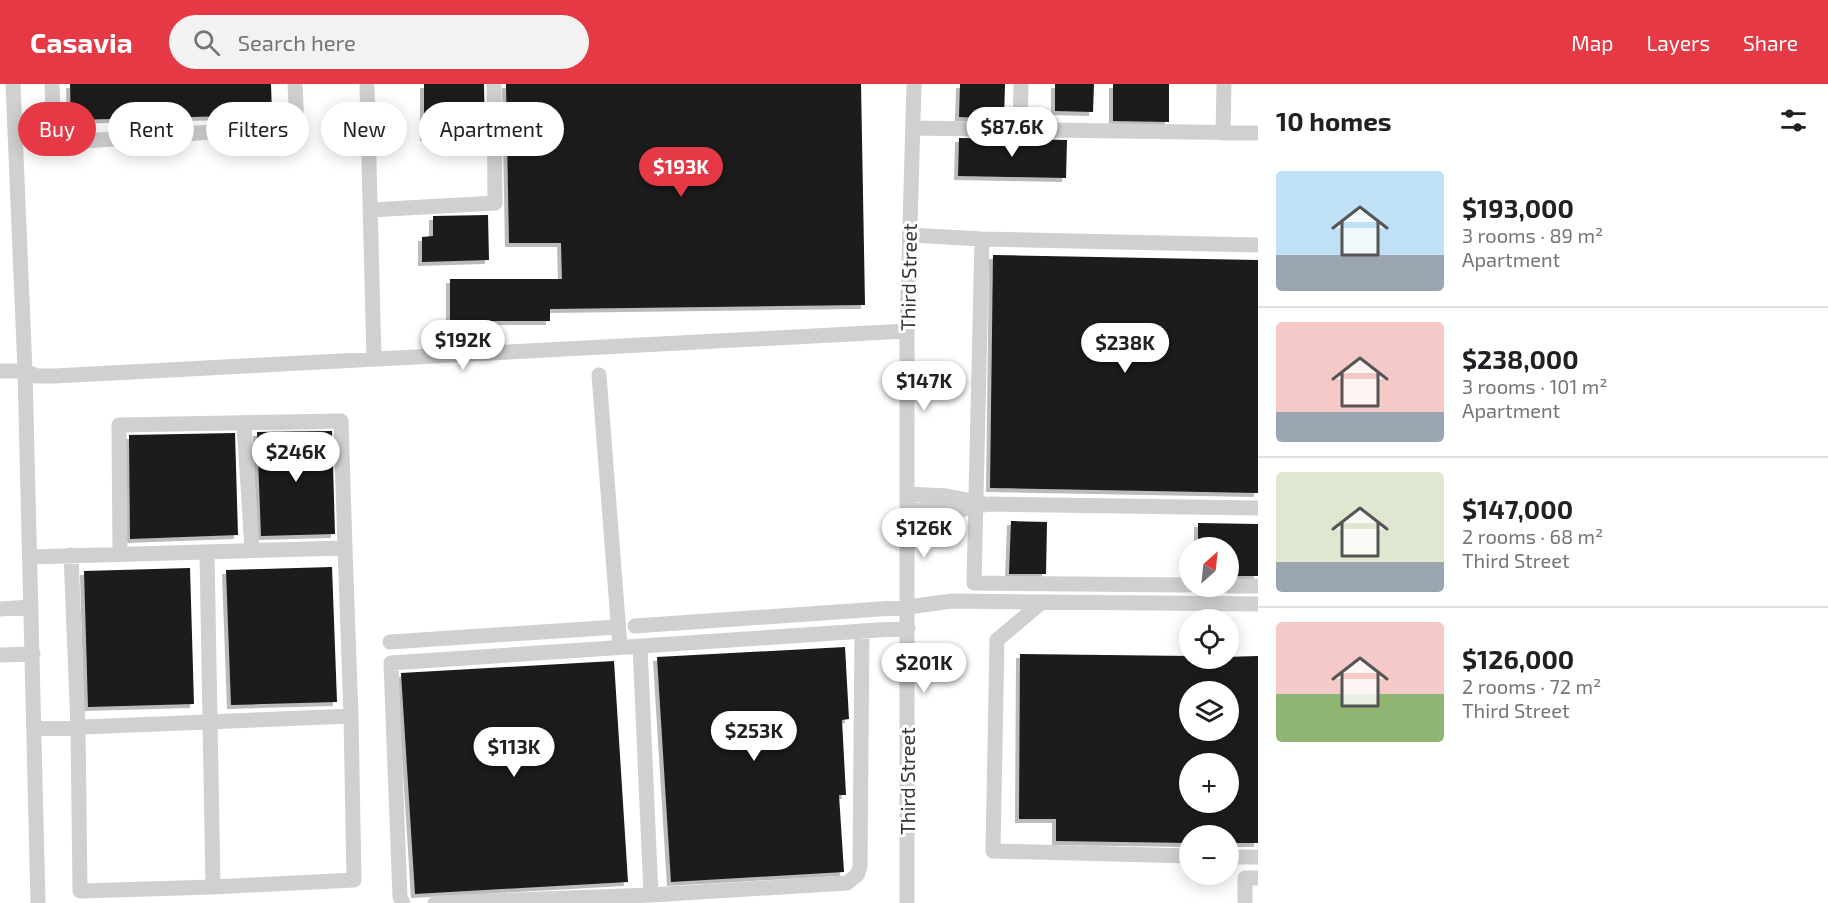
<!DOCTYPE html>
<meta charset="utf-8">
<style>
:root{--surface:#fff;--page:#f2f2f2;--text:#202124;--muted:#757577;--line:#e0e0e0;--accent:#e63946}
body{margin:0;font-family:"Exo 2",sans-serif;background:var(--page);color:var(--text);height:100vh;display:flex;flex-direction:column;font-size:22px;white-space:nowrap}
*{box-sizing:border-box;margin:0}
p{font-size:20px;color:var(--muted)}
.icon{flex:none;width:33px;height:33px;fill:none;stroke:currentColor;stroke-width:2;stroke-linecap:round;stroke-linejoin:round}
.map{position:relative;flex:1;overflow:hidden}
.drawer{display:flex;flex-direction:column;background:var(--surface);width:570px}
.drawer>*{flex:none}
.hud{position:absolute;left:18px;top:18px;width:570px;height:54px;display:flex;gap:12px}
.needle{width:39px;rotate:27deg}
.buttons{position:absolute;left:1179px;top:453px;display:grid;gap:12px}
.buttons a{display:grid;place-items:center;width:60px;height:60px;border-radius:50%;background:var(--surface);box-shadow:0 3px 15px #0003;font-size:30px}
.price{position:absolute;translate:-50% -51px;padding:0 14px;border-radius:21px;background:#fff;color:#222;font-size:20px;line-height:39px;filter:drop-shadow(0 2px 3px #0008)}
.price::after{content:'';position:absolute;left:50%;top:36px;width:18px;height:14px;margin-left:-9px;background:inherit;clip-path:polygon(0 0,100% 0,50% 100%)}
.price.selected{background:var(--accent);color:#fff}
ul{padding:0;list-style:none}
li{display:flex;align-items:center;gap:18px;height:150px;padding:0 18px}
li+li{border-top:2px solid var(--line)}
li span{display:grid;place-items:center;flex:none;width:168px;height:120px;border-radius:6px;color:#555}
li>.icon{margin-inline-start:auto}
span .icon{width:72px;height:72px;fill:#fffc;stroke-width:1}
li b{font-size:26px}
h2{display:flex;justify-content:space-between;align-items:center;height:72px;padding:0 18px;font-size:26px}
.tag{padding:0 21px;border-radius:27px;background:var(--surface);box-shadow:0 3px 15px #0003;font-size:21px;line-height:54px}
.tag.selected{background:var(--accent);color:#fff}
header{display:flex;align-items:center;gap:36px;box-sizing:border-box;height:84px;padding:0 30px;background:var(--accent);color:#fff}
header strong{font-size:28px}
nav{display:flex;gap:33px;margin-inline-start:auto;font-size:21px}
.search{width:420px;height:54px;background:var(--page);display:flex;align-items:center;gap:15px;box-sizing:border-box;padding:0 21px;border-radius:33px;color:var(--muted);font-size:22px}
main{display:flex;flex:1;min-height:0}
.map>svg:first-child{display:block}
.building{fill:#1a1a1a;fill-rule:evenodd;filter:url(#shadow)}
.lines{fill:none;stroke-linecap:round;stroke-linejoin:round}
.minor{stroke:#d0d0d0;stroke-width:15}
.labels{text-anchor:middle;stroke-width:6;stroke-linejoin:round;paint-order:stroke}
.street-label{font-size:20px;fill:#333;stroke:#fff}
</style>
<header>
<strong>Casavia</strong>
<div class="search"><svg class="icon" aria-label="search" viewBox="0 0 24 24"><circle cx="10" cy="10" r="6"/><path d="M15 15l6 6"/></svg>Search here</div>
<nav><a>Map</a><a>Layers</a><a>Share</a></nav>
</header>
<main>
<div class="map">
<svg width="1258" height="819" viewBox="0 0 1258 819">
<defs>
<filter id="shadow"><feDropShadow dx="-4" dy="4" stdDeviation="0" flood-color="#0004"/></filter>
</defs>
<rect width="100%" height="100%" fill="#fff"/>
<path class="building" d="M70,0h201l1,31 -201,5z
M424,0h60l1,52 -61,1z
M506,0h355l4,221 -315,4v12h-100v-42h112l-1,-36h-52z
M960,0h45l-1,35 -45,-2z
M1055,0h39l-1,28 -38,-1z
M1113,0h56v38l-56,-1z
M959,54l108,2 -1,38 -108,-2z
M488,131l1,45 -67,2v-25l11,-1v-20z
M993,171l265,5v233l-268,-5z
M332,347l3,103 -74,2 -4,-104z
M235,349l3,102 -108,4 -1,-104z
M1011,437l36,1 -1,52h-37z
M1198,439l60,1v52h-30v-28h-30z
M332,483l5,135 -106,3 -5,-135z
M190,484l4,136 -106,3 -4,-136z
M845,563l4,72 -7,1 4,75h-7l5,77 -173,10 -14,-225z
M1020,570l170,2v2l68,-2v187h-30v-7h-38v7l-134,-2v-22h-37zM1190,608h38v38h-38zM1190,680h38v38h-38z
M614,577l14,221 -213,12 -14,-221z"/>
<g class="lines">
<path class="minor" d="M13,0l12,287 13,532
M367,0l7,275
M913,44l345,5
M1020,46l1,-46
M1223,49l1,-49
M54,51l16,7 227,-16 -2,-42
M16,52l38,-1 -2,-51
M370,126l125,-7 -1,-119
M910,151l72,4 276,6
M982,155l-8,344 216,2
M0,287h25l12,5h18l852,-45
M599,291l21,272
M244,339l8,127
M908,410l39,2 35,7
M908,426h52l29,-6 269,4
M207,468l6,335
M120,469l-1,-128 222,-4 4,127
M71,471l7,172 2,164 133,-4 141,-7 -3,-164
M30,473l315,-9 6,168 -317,13
M1228,502h30
M1042,518l-45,38 -4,211 197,5
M0,525l31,-2
M635,542l273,-19 44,-6 306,3
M390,558l228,-15
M640,562l11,249
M0,571l33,-1
M1228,773h30
M403,819l-3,-6 -9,-234 517,-35
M435,819l216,-8 196,-12 10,-8 3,-8 2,-236
M907,819v-572l7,-247
M1245,819v-25h13"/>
</g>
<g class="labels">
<g class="street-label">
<text transform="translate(909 193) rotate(-89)" y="7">Third Street</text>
<text transform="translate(908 697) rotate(-90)" y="7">Third Street</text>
</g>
</g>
</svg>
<div class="buttons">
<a><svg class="needle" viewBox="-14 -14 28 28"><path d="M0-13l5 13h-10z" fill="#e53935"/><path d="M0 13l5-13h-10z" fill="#757577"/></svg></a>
<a><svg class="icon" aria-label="locate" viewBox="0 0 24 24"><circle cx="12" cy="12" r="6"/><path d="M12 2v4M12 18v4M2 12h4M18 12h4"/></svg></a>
<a><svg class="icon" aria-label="layers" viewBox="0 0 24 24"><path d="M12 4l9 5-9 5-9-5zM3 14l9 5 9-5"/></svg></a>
<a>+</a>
<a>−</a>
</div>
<b class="price" style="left:1012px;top:74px">$87.6K</b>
<b class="price selected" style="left:681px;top:114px">$193K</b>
<b class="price" style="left:463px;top:287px">$192K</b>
<b class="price" style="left:1125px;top:290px">$238K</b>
<b class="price" style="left:924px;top:328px">$147K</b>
<b class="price" style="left:296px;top:399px">$246K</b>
<b class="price" style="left:924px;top:475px">$126K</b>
<b class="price" style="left:924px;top:610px">$201K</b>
<b class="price" style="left:754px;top:678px">$253K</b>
<b class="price" style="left:514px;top:694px">$113K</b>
<div class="hud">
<a class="tag selected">Buy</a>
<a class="tag">Rent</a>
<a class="tag">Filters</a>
<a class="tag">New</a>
<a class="tag">Apartment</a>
</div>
</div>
<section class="drawer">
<h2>10 homes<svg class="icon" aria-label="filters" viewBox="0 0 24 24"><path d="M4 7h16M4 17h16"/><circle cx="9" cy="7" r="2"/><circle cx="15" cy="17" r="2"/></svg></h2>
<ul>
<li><span style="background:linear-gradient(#bfe0f5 70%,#9aa5b1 0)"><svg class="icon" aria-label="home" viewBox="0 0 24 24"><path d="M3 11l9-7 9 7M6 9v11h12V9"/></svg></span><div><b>$193,000</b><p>3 rooms · 89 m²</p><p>Apartment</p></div></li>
<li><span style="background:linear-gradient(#f6c9c9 75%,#9aa5b1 0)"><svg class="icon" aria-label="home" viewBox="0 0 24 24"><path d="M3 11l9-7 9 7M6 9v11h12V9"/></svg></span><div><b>$238,000</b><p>3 rooms · 101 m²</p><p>Apartment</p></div></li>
<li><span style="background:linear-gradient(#dfe7d0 75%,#9aa5b1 0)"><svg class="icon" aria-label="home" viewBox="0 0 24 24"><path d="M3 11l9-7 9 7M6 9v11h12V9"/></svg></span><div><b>$147,000</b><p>2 rooms · 68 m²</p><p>Third Street</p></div></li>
<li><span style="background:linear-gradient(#f6c9c9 60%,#8fb573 0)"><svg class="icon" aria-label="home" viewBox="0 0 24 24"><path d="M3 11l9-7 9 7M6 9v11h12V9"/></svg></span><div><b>$126,000</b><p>2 rooms · 72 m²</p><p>Third Street</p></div></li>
</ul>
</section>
</main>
